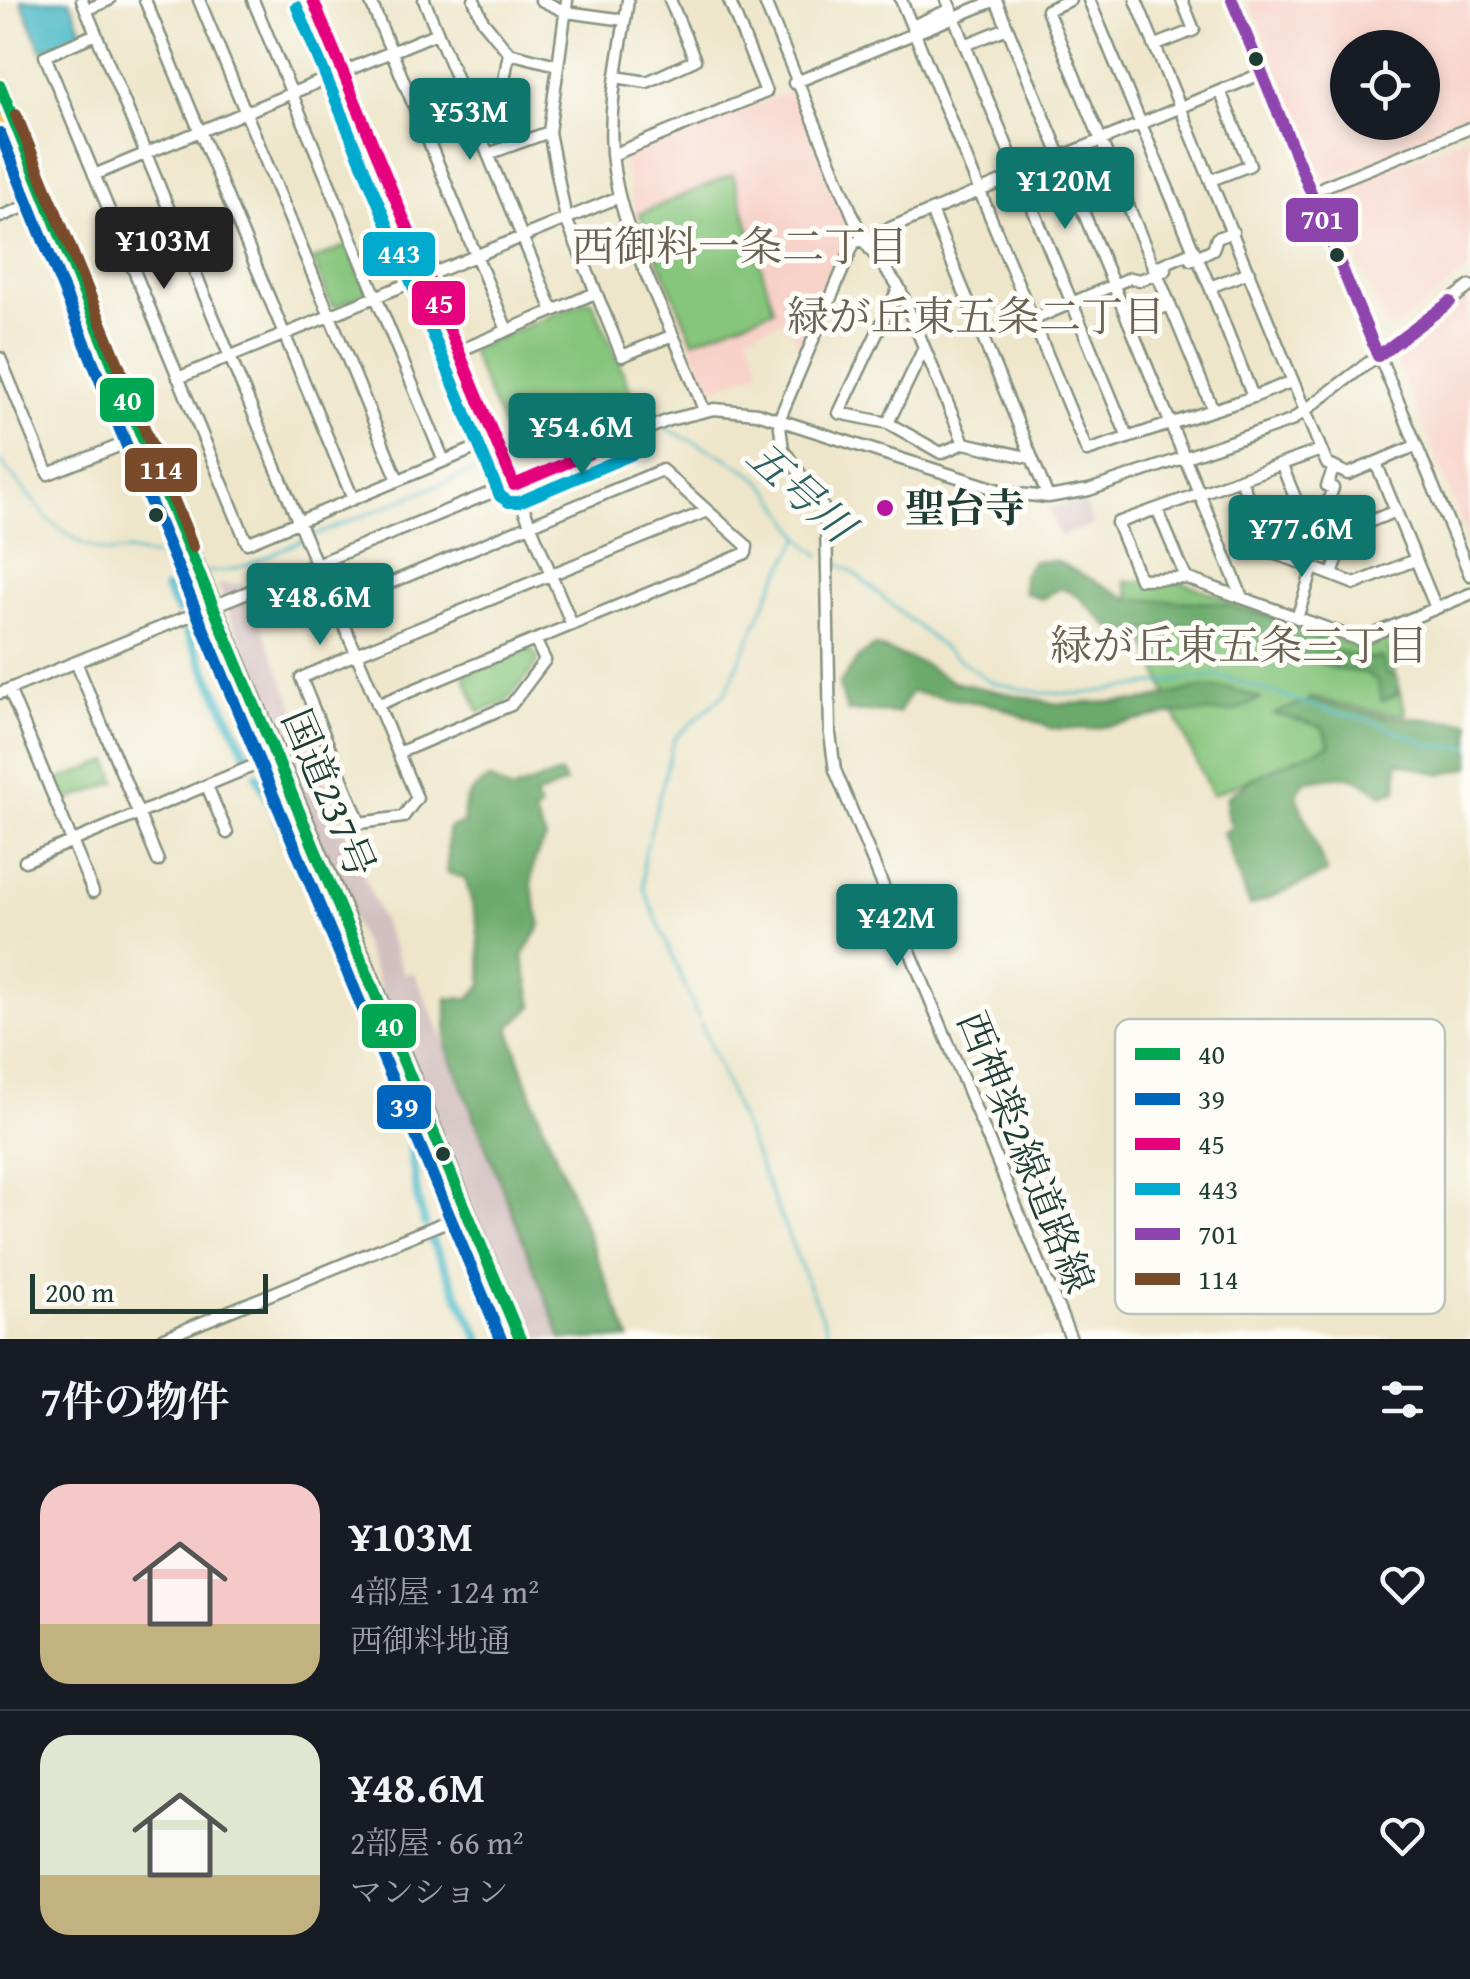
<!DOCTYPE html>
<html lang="ja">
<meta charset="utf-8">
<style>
:root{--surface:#171b24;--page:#242831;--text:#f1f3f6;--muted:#9ea1a6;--line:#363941;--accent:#0f766e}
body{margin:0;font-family:"Gentium Book Plus","Noto Serif JP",serif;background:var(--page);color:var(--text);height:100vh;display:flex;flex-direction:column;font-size:38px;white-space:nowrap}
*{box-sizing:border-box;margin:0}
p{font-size:32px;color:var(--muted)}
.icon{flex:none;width:55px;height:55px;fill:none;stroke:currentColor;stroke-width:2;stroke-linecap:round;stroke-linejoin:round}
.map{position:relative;height:1339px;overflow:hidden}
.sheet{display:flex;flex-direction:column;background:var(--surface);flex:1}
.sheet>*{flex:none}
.fabs{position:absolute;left:1330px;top:30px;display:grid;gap:20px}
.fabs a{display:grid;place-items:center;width:110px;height:110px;border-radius:50%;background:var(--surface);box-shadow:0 5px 15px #0003;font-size:50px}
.scale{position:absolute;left:30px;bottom:25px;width:238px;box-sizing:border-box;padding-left:10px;border:5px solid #1f3d34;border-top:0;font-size:28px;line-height:35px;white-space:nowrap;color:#1f3d34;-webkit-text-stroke:8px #fdfcf7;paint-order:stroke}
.price{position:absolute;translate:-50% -85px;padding:0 22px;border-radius:10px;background:var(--accent);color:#fff;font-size:32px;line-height:65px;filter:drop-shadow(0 2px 5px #0008)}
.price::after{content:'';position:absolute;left:50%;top:60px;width:30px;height:22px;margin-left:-15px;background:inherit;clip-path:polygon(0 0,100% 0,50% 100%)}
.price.on{background:#222;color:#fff}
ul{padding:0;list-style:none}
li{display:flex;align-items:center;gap:30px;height:250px;padding:0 40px}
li+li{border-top:2px solid var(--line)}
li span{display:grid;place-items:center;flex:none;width:280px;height:200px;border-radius:30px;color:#555}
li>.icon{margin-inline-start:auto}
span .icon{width:120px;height:120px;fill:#fffc;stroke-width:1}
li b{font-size:42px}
h2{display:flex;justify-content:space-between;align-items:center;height:120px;padding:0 40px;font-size:42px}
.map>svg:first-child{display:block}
.built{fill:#f7d1c7;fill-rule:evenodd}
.industrial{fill:#d2bfc0}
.green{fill:#86c57c;stroke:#528158;stroke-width:2.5}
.forest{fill:#6caa6c;stroke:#467450;stroke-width:2.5}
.water{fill:#4dbac7;stroke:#367c7e;stroke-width:2.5}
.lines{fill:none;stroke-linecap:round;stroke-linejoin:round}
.stream{stroke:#4dbac7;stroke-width:2.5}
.canal{stroke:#4dbac7;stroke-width:9}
.minor-casing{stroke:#86927f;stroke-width:15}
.highway-casing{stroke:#86927f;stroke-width:20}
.minor{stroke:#fff;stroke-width:10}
.highway{stroke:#f6c06b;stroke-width:15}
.bus-1-casing{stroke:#fdfcf7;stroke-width:20}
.bus-2-casing{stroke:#fdfcf7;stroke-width:20}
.bus-3-casing{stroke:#fdfcf7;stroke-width:20}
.bus-4-casing{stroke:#fdfcf7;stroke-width:20}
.bus-5-casing{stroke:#fdfcf7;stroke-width:20}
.bus-6-casing{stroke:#fdfcf7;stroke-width:20}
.bus-1{stroke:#00a651;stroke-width:12}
.bus-2{stroke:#0065bd;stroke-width:12}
.bus-3{stroke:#e5007d;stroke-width:12}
.bus-4{stroke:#00a9ce;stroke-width:12}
.bus-5{stroke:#8e44ad;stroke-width:12}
.bus-6{stroke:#7a4b2a;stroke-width:12}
.bus-dot{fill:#1f3d34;stroke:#fdfcf7;stroke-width:4}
.poi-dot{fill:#b5179e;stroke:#fdfcf7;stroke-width:4}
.labels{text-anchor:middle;stroke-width:10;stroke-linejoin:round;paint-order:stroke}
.poi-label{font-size:40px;font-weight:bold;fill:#1f3d34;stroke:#fdfcf7;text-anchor:start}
.street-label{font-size:40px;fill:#1f3d34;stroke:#fdfcf7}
.neighbourhood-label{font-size:42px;fill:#6a6254;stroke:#fdfcf7}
.water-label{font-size:42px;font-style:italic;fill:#2d6260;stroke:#fdfcf7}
.key{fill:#fdfcf7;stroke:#bac3bc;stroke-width:2.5}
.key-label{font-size:28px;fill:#1f3d34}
.line-badge{stroke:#fdfcf7;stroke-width:4}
.badge-label{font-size:28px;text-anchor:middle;font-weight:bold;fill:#fff}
</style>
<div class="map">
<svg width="1470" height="1339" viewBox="0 0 1470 1339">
<rect width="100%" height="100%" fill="#fdfcf7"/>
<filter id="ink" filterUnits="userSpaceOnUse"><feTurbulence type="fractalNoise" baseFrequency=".01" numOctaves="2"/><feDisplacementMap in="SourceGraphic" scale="20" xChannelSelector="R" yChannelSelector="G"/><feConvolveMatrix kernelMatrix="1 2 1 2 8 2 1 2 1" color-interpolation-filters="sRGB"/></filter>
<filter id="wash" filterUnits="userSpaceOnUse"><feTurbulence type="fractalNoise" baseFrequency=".0048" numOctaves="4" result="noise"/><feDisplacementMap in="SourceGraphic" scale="40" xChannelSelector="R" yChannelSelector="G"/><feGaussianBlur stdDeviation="2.25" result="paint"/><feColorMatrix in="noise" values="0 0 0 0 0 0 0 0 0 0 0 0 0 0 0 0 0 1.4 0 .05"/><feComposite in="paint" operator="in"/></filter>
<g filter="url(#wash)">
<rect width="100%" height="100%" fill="#eee6ca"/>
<path class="built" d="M1249,0h221v121l-142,58 -5,-2zM1348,48h74v74h-74z
M793,90l55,141 -48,119 -14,-31 -38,14 13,37 -51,20 -76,-181 -11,-50z
M1470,135v133l-77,61 -7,-2 -55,-134z
M1470,295v249l-73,-183 2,-6z"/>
<path class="industrial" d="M1084,500l9,25 -34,12 -10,-30z
M217,584h27l160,390 10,-2 33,76 115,291h-35l-269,-647 -6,-26z"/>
<path class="green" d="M733,174l41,135 -81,32 -54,-127z
M348,245l18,44 -1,5 -29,12 -5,-1 -18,-45z
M588,300l5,2 40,94 -22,-1 -42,13 1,5 -62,27 -37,-87 3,-5z
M1125,581l57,1 175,65 28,-12 21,79 -22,-1 -75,-16 21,48 -118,50c-34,-70 -63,-140 -87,-214z
M529,647l9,11 -1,6 -31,38 -27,10 -15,-37z
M109,761l8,21 -54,20 -8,-21z"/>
<path class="forest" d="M1033,561h23l74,38 89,4 60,17 39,18 17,13 33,8 14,-2 4,16 11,4 1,17 -16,7 -5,-19 -10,-9 -32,-4 -62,-25 -38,-6 -49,-13 -20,1 -30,6 -23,-2 -34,-33 -18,-9 -20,11 -17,-7 -1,-17z
M875,646l48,18 30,18 105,22 82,-3 60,-13h29l32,11 -29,13 -54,1 -87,16 -41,-1 -52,-22 -87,-14 -13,21 -51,-2 -8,-26 20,-28z
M1309,700l72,16 89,6v45l-29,8 -43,-13 -1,28 -15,5c-30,-24 -41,-20 -78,-13l-8,13 31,78 -77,33 -27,-73 9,-6 -6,-15 1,-15c30,-25 67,-38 103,-52l-7,-18 -49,-13z
M560,773l5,10 -30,14 5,12 -6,4 12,26c-22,30 -14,54 -5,86l-18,31 10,50 -24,22 22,66 99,245h-68l-115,-291v-50l21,1 15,-15 -6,-61 -12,-45 -18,-5 1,-45 16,-5c-2,-23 5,-33 25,-44l22,12z"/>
<path class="water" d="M21,0h49l12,30 -2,5 -39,15z"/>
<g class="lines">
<path class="stream" d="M665,428c32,17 70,30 97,54 24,22 31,55 59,74
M506,458c43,-18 102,-55 147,-36
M0,461l50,60 31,22 27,10 20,-2 44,9
M311,537l187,-76
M833,561l21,12 89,75 48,34 49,11 40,1 138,-19 115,37 37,8 63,26 37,1
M208,572c34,1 65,-20 96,-32
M698,1017l-54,-128 -1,-28 31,-122 52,-47 49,-111 25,-43
M701,1024l130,315"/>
<path class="canal" d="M166,589l12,22
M184,625l65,134
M257,775l32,67 118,276 11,84 7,22
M429,1235l51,104"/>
</g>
</g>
<g filter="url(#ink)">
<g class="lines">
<g class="minor-casing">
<path id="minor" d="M82,0l229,552c38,80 71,164 106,246l-14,19 -43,6 -59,-145 55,-24 351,-143
M145,0l208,499
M199,0l199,480
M253,0l191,461
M313,0l259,625
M370,0l137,330
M424,0l129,311
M474,0l9,21 26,32 48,12
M541,0l25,12 59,8
M567,0l-18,132 17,87 56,137 51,-21
M628,0c-7,50 -20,101 -16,152 6,86 64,177 92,259
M764,0l99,240 36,47 65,156
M901,0l186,451 166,-54 40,-16
M996,0l246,597
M1070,0l-23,10 107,258 40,-17 -105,-251
M1136,0l191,464 21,10 67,-28
M1232,0l238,575
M86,10l23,-10
M953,14l12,31
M912,26l39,-17 -4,-9
M1007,28l-42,17 163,393
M96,34l-51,22 202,487 248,-103
M1154,46l40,-16 -12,-30
M616,77l31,5 48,-22 -25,-60
M794,83l202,-83
M468,108l34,-17 7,-38
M488,154l61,-22
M612,155l154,-63 -37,-92
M94,175l343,-142
M1211,180l39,-15 -30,-74
M1323,187l147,-59
M931,211l117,286
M0,217l36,-15
M1195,252l15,35
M1191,260l22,-11 4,-11 16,-6
M1155,269l15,36
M1249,272l-39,15 43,110
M899,287l-60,126 49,10 53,30 23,-10 67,15
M1032,320l98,-42 10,2 26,-10
M1128,321l42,-16 43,105
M459,351l136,-58
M0,358l48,116 88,-35
M178,378l441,-181
M888,423l36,-75
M1321,450l-204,73 23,56 46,-1 174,62 110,-46
M1376,463l60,145
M1241,480l29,72 26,9 12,-32 -26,-63
M1157,509l29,69
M1396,511l-50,20 -14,44 23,9 60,-24
M1324,512l22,19
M1312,530l-2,-12 14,-6 9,-24 -6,-2 7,-19
M335,606l327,-136 85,76 -1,7 -369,152
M1297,618l16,-50 -17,-7 5,2 31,12
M76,662l82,199
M9,689l84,203
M0,693l669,-273 45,-11 43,4 251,80 40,4 41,-7 202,-69 179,-135
M398,753l113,-48 34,-45 -10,-20
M207,786l20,47
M25,861l247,-103
M162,1339l305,-126
M1071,1339l-236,-569 -5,-36 -4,-215 -3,-12 -40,-58 -4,-29 75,-177 409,-170"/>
</g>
<g class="highway-casing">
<path id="highway" d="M0,86l142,351 200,471 178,431
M0,122l177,432 109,247"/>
</g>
<use href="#minor" class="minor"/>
<use href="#highway" class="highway"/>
<g class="bus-1-casing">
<path id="bus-1" d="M0,86l142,351 378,902"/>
</g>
<g class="bus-2-casing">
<path id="bus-2" d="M0,133l126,311 375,895"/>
</g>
<g class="bus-3-casing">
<path id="bus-3" d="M313,0l201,485 121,-51"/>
</g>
<g class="bus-4-casing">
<path id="bus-4" d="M297,7l203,489 9,6h10l123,-52"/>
</g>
<g class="bus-5-casing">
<path id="bus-5" d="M1232,0l146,356 72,-54"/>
</g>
<g class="bus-6-casing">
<path id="bus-6" d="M16,115l177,432"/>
</g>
<use href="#bus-1" class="bus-1"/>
<use href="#bus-2" class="bus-2"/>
<use href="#bus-3" class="bus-3"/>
<use href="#bus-4" class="bus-4"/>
<use href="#bus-5" class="bus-5"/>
<use href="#bus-6" class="bus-6"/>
</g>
</g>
<g class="bus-dot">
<circle cx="1256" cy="59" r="9"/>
<circle cx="1337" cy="255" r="9"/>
<circle cx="156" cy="515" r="9"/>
<circle cx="443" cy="1154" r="9"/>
</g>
<circle class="poi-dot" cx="885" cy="508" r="10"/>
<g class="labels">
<g class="poi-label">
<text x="905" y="522">聖台寺</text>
</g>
<g class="street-label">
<text transform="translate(329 793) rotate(67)" y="14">国道237号</text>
<text transform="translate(1026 1152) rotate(68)" y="14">西神楽2線道路線</text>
</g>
<g class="neighbourhood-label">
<text x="740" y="261">西御料一条二丁目</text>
<text x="976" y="331">緑が丘東五条二丁目</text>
<text x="1239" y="660">緑が丘東五条三丁目</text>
</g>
<g class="water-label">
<text transform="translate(801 491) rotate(42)" y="15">五号川</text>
</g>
</g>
<rect x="1115" y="1019" width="330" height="295" rx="15" class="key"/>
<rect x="1135" y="1048" width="45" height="12" fill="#00a651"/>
<rect x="1135" y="1093" width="45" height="12" fill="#0065bd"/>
<rect x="1135" y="1138" width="45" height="12" fill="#e5007d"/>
<rect x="1135" y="1183" width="45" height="12" fill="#00a9ce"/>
<rect x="1135" y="1228" width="45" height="12" fill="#8e44ad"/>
<rect x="1135" y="1273" width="45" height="12" fill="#7a4b2a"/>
<g class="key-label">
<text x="1198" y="1064">40</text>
<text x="1198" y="1109">39</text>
<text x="1198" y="1154">45</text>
<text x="1198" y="1199">443</text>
<text x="1198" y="1244">701</text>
<text x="1198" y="1289">114</text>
</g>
<g class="line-badge">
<rect x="1284" y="196" width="76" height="48" rx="10" fill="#8e44ad"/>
<rect x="361" y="230" width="76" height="48" rx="10" fill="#00a9ce"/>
<rect x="410" y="279" width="57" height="48" rx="10" fill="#e5007d"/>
<rect x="98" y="376" width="58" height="48" rx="10" fill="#00a651"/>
<rect x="123" y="446" width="76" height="48" rx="10" fill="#7a4b2a"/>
<rect x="360" y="1002" width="58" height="48" rx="10" fill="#00a651"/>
<rect x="375" y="1083" width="58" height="48" rx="10" fill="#0065bd"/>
</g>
<g class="badge-label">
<text x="1322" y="229">701</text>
<text x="399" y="263">443</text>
<text x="439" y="313">45</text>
<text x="127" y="410">40</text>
<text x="161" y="479">114</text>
<text x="389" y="1036">40</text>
<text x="404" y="1117">39</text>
</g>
</svg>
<div class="fabs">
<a><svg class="icon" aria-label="locate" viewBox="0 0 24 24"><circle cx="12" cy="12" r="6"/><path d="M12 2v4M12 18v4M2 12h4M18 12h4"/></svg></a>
</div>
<div class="scale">200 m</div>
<b class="price" style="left:470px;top:163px">¥53M</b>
<b class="price" style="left:1065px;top:232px">¥120M</b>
<b class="price on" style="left:164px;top:292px">¥103M</b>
<b class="price" style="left:582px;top:478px">¥54.6M</b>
<b class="price" style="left:1302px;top:580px">¥77.6M</b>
<b class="price" style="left:320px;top:648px">¥48.6M</b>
<b class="price" style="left:897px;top:969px">¥42M</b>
</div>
<section class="sheet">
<h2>7件の物件<svg class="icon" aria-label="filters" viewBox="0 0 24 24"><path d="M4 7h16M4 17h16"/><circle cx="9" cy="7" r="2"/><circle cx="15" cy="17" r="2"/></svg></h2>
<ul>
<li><span style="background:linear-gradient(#f6c9c9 70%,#c2b280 0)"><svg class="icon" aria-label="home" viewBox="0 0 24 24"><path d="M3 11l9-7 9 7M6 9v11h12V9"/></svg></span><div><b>¥103M</b><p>4部屋 · 124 m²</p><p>西御料地通</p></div><svg class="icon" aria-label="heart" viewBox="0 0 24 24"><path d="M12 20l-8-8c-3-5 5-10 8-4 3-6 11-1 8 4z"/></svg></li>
<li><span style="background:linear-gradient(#dfe7d0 70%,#c2b280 0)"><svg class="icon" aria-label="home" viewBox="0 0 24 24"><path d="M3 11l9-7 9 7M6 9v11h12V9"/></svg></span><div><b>¥48.6M</b><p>2部屋 · 66 m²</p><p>マンション</p></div><svg class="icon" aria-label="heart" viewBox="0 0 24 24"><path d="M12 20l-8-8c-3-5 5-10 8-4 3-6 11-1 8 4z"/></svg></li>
</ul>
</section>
